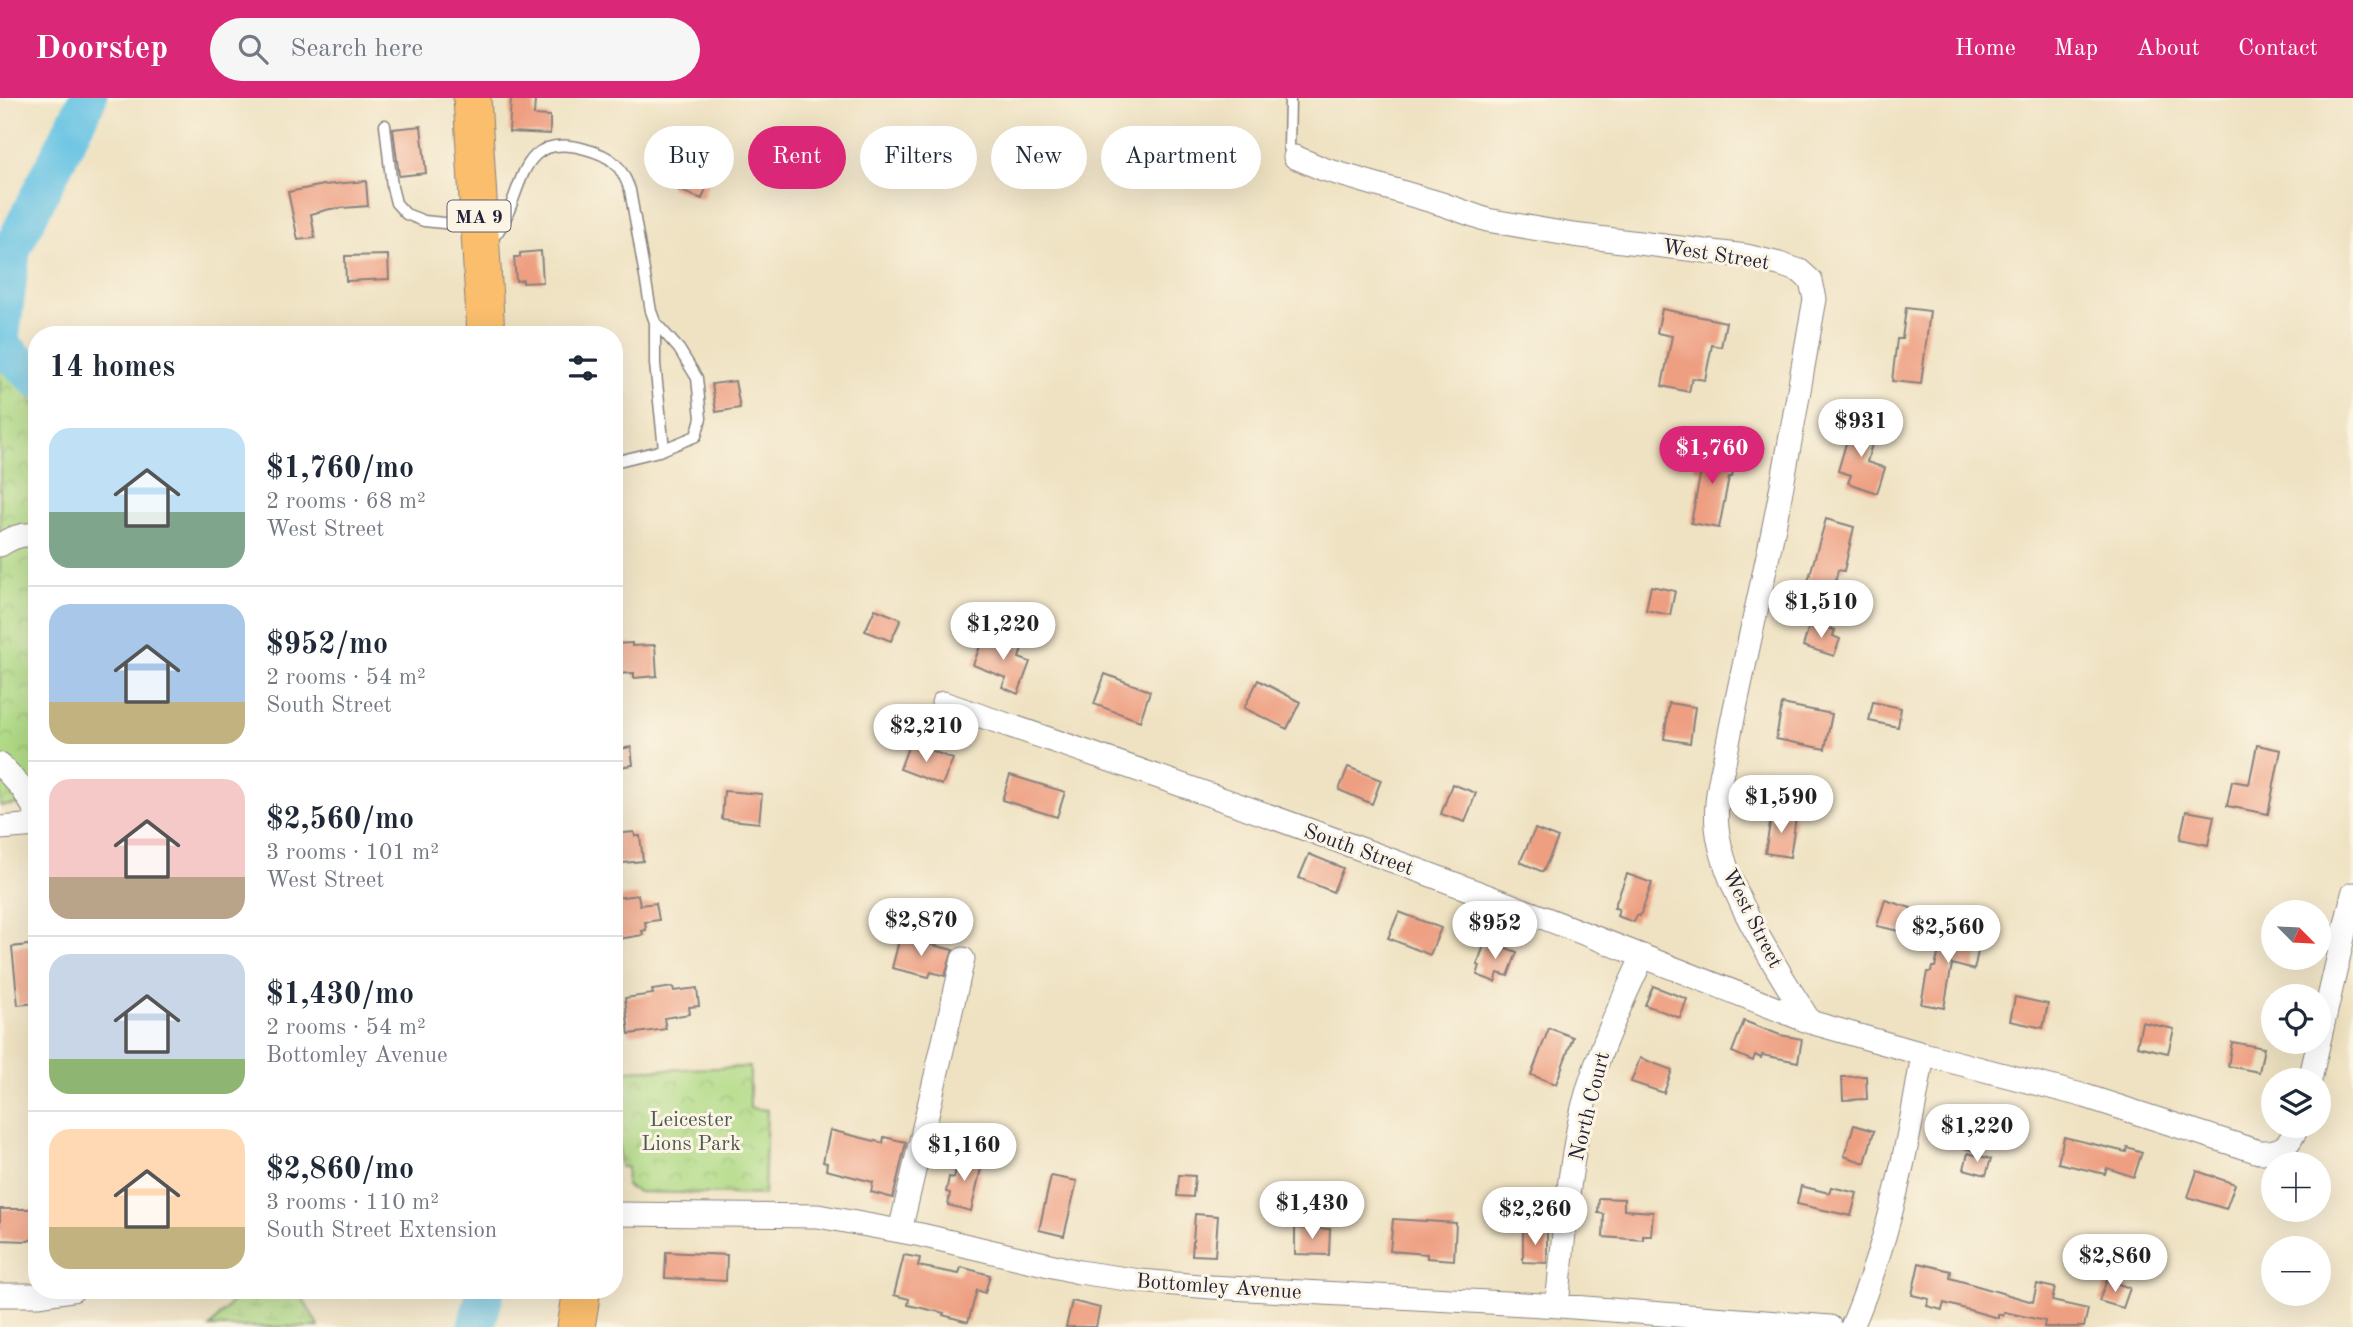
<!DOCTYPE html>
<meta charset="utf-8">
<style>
:root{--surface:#fff;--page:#f6f6f7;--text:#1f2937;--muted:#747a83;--line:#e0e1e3;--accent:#db2777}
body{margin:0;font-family:"Old Standard TT",serif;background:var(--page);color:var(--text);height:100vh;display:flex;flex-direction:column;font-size:26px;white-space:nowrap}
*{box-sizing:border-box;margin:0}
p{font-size:23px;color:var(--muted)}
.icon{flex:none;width:38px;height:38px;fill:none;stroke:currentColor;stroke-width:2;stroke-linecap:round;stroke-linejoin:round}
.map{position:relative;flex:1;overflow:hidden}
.details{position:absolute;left:28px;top:228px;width:595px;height:973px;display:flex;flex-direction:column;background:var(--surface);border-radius:28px;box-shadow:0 7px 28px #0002}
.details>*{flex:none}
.hud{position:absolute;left:644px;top:28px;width:665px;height:63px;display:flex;gap:14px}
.needle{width:46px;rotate:114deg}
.fabs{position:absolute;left:2261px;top:802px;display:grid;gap:14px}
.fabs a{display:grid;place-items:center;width:70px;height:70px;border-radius:50%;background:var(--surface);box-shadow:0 7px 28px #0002;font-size:35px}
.price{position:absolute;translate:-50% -60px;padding:0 16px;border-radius:24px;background:#fff;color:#222;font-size:23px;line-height:46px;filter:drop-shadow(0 2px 4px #0008)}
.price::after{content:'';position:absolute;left:50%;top:42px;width:21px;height:16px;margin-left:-10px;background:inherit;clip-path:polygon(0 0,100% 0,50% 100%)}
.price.on{background:var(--accent);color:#fff}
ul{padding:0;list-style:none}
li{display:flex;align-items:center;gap:21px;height:175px;padding:0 21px}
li+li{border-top:2px solid var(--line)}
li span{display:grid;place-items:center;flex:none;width:196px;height:140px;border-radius:21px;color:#555}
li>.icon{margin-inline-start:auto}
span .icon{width:84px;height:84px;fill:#fffc;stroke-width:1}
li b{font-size:30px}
h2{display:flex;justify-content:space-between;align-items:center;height:84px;padding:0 21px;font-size:30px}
.pill{padding:0 24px;border-radius:32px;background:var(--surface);box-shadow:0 7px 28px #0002;font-size:24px;line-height:63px}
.pill.on{background:var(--accent);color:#fff}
header{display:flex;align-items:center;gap:42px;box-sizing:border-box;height:98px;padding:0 35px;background:var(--accent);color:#fff}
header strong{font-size:33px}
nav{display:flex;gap:38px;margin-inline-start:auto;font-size:24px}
.search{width:490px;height:63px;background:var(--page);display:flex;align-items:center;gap:18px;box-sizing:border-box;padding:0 24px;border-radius:38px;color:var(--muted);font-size:26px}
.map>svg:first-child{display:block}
.wetland{fill:url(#wetland-marsh);stroke:#697e60;stroke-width:2}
.park{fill:url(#park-crowns);stroke:#697e60;stroke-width:2}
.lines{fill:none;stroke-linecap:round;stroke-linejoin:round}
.river{stroke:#66c3e4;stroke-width:38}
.building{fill:#ee9f81}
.service-casing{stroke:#88827e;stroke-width:13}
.minor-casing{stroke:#88827e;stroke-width:25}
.trunk-casing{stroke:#88827e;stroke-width:39}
.service{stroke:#fff;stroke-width:10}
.minor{stroke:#fff;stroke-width:23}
.trunk{stroke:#fabe6d;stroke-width:37}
.labels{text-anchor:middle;stroke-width:6;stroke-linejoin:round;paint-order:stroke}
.shield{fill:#fcf5e5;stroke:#63616e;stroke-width:2}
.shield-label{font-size:19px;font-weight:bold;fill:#22223b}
.street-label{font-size:21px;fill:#22223b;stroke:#fcf5e5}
.park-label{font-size:21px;fill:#4d5952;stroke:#fcf5e5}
</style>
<header>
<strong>Doorstep</strong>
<div class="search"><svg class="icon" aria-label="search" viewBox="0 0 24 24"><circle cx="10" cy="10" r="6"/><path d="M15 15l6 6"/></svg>Search here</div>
<nav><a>Home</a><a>Map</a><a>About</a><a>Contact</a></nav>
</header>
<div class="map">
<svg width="2353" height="1229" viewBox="0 0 2353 1229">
<defs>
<pattern id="wetland-marsh" width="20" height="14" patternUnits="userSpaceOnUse" patternTransform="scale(1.75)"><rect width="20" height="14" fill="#b0da86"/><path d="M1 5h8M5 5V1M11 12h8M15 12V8" fill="none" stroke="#97bb75"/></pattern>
<pattern id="park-crowns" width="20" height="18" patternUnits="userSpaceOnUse" patternTransform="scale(1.75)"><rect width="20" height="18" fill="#b0da86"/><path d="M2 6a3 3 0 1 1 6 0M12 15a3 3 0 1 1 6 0" fill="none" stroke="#97bb75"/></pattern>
</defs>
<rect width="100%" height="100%" fill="#fcf5e5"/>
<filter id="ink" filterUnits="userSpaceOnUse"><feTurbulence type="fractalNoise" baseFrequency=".0143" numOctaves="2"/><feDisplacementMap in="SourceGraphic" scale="14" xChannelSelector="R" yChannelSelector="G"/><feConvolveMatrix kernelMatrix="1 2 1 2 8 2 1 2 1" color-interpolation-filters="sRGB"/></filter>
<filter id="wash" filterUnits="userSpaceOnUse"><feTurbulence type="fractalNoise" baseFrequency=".00686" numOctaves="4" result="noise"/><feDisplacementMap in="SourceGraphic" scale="28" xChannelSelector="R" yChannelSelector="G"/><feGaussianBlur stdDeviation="1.57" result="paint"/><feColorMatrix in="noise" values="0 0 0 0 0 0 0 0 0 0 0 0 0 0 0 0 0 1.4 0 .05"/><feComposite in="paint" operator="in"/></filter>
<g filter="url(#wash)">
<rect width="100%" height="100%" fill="#efe2c2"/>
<path class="wetland" d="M242,1192h56l21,37h-109z"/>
<path class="park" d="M0,265l32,36 5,10v394l-37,3z
M750,969v41l17,2 -3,85 -126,-3 -12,-6 1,-19h-7l-6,-96z"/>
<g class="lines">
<path class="river" d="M0,245l12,-94 76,-151
M0,246l37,35
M476,1229l10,-37"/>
</g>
<g id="blocks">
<path class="building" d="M511,1l24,1 -1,15 16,1v18l-41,-2z
M421,28l5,47 -27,3 -6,-47z
M696,62l18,7 -12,32 -32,-12 8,-21 14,5z
M366,83l2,25 -38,3 -19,5 4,24 -17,2 -10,-48 36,-7z
M541,153l2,31 -20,1v-3l-7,1 -2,-24h6v-4z
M388,157l1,24 -43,2 -1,-25z
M1906,210l24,3 -9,73 -29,-3 5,-42h5z
M1662,211l64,13 -5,25 -9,-2 -7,35 -13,-2 -3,14 -27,-6 10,-50 -15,-3z
M735,283l5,27 -24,4 -4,-28z
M1860,322l17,6 -10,36 18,6 -8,25 -29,-10 3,-8 -13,-4 11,-38 6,1z
M1698,350l38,7 -4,22h-3l-10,51 -28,-5 10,-52 -7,-2z
M1826,421l28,8 -10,44 -6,-1 -4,18 -26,-7z
M1651,488l24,5 -5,24 -24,-5z
M875,511l26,10 -10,22 -26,-10z
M1810,525l25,7 -2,6 7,3 -6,17 -31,-10z
M985,535l37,15 -3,10 11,4 -12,32 -16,-7 4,-9 -33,-13z
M632,545v3l23,-1 2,31 -23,2v-5l-20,1v-30z
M1105,576l45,17 -10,30 -46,-17z
M1258,582l42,22 -13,27 -43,-21z
M1873,604l28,6 -3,19 -29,-6z
M1669,605l26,4 -5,36 -26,-4z
M1782,606l50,10 -7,35 -49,-10z
M910,644l43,17 -11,26 -42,-16z
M2257,647l24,5 -13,64 -41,-8 5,-25 17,3z
M631,649l2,18 -19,3v-18z
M1348,669l33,13 -9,24 -33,-14z
M1010,677l55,17 -8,25 -55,-17z
M1452,686l24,9 -11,29 -24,-8z
M724,693l38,3 -3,29 -37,-4z
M2186,713l28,5 -6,29 -28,-6z
M1772,714l24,5 -6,40 -25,-4z
M1535,731l23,9 -15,34 -23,-10z
M634,734l1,4h5l3,25 -29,3v-30z
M1309,756l34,14 -10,24 -34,-14z
M1627,776l25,9 -12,33 -3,-1 -3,7 -17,-6 2,-7 -5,-1z
M638,797l2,10 16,-2 3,17 -14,2 1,8 -4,1 1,4 -25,4 -4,-41z
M1885,802l26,8 -7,24 -27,-6z
M1399,814l42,16 -11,27 -42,-17z
M1947,821l13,3 -4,19 23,6 -5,23 -22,-6 -8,44 -23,-4 6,-32h4l1,-5h3z
M900,839l53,13 -8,26 -14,-4 -2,5 -37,-9z
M1486,842l31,12 -9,24 -10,-3 -3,9 -18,-7 3,-9 -3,-1z
M37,846v59l-19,2 -6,-58z
M1653,888l34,13 -7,19 -35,-13z
M673,889l1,4 23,-3 2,18 -10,1 1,7 -26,4 2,11 -37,5 -4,-36 28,-4 -1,-4z
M2015,899l33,7 -5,24 -33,-7z
M1744,923l36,14 22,4 -4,23 -36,-7 -1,3 -6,-3 -2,6 -21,-9z
M2142,924l32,7 -6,24 -31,-7z
M1549,930l24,9 -17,47 -25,-9z
M2232,944l32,6 -5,24 -31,-6z
M1640,960l32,12 -8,23 -33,-11z
M1866,978l1,23 -24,1 -1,-23z
M1959,1017l24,6 -8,30 -23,-6z
M1854,1027l20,6 -9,32 -21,-7z
M830,1032l53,13 1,-6 22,5 -13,56 -22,-6 2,-10 -47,-12 1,-7 -4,-1z
M2064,1039l62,15 1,-5 15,5 -8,25 -27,-9 -2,6 -47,-11z
M1968,1055l23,6 -5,16 -22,-6z
M959,1057l24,5 -12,51 -23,-6 2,-12 -4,-1 3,-15 5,1z
M2197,1073l38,13 -9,25 -38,-12z
M1179,1077l16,1 -2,21 -16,-1z
M1051,1078l26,5 -13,55 -25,-6z
M1801,1088l28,7 2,-6 26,6 -6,23 -54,-12z
M1599,1100l25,1v11l29,2 -2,24h-8v4l-40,-3 1,-23 -6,-1z
M0,1111h35l2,28 -9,4 -28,-1z
M1195,1116l23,2 -3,40 -23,-1z
M1393,1121l63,4 -2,37 -27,-2v-4l-37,-3z
M1295,1130l35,1 -1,26 -34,-1z
M1523,1133h24v32l-24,-1z
M666,1154l61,3 -1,26 -61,-3z
M904,1157l16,3 -2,8 41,8 2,-7 29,8 -5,18 -8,-3 -9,32 -25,-7 1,-2 -36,-8 1,-6 -15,-4z
M1919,1165l32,8 -1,7 83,24 4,-18 18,4 -3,13 36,8 -4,18h-40l1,-6 -41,-9 -1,4 -5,-2v4l-54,-15 -2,7 -15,-4 2,-7 -17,-4z
M2107,1182l23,8 -7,20 -24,-7z
M1072,1203l28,7 -4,19h-30z"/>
</g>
</g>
<g filter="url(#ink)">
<use href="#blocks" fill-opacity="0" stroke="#88827e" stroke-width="2"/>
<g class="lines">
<g class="service-casing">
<path id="service" d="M1290,0l-1,50 6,9
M385,27l7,62 4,16 10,11 18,7 49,5
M489,144c38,-35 20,-114 96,-93 27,7 36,16 45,41l21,121 4,11 24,27 18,29 4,40 -5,18 -37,15 -45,11
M655,224v42l9,85"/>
</g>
<g class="minor-casing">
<path id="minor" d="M1295,59l28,12 119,35 45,16 86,15 173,21 33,8 21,7 11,10 4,18c-16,87 -29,175 -48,261 -13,61 -27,122 -39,183 -5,27 -14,55 -11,84 6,61 61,143 93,195l113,32c-15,93 -34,186 -71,273
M0,447c11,-7 24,-13 37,-9
M943,605c145,49 290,99 434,152 145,53 289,110 433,167
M0,666l22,24 15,24
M0,730l37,-3
M1923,956l162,42 174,56c24,1 30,-6 39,-27
M2310,982l43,-186
M614,1116l204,2 103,19 158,37 61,9 71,6 349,19 270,21
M900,1133l63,-272
M0,1197h40l33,-5
M1557,1208c6,-60 10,-121 22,-181 12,-59 39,-115 64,-169"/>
</g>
<g class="trunk-casing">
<path id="trunk" d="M472,0l14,236
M576,1229l6,-37"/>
</g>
<use href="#service" class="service"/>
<use href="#minor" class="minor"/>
<use href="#trunk" class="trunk"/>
</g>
</g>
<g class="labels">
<rect class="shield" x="447.5" y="102.5" width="63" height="31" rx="5"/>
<g class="shield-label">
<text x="479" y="125">MA 9</text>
</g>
<g class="street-label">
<text transform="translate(1716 156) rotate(9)" y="7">West Street</text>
<text transform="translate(1359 751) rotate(20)" y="7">South Street</text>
<text transform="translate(1753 820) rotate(63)" y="7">West Street</text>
<text transform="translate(1589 1008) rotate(-76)" y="7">North Court</text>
<text transform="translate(1219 1188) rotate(4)" y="7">Bottomley Avenue</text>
</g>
<g class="park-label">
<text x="691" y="1028">Leicester<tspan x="691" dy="24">Lions Park</tspan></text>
</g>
</g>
</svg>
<div class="fabs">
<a><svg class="needle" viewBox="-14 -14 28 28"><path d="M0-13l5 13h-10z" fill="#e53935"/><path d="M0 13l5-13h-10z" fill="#747a83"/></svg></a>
<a><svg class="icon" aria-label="locate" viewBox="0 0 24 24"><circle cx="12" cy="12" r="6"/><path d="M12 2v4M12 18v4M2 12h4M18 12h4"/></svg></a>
<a><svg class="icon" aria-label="layers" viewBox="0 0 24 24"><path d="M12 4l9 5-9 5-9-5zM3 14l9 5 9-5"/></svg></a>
<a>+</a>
<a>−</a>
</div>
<b class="price" style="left:1861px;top:361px">$931</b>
<b class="price on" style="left:1712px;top:388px">$1,760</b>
<b class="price" style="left:1821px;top:542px">$1,510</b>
<b class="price" style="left:1003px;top:564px">$1,220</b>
<b class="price" style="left:926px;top:666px">$2,210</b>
<b class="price" style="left:1781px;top:737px">$1,590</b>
<b class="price" style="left:921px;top:860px">$2,870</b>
<b class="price" style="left:1495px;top:863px">$952</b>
<b class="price" style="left:1948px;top:867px">$2,560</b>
<b class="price" style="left:1977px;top:1066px">$1,220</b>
<b class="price" style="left:964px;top:1085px">$1,160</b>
<b class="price" style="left:1312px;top:1143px">$1,430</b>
<b class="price" style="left:1535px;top:1149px">$2,260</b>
<b class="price" style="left:2115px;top:1196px">$2,860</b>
<div class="hud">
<a class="pill">Buy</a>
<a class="pill on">Rent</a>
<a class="pill">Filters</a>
<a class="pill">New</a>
<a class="pill">Apartment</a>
</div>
<section class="details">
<h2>14 homes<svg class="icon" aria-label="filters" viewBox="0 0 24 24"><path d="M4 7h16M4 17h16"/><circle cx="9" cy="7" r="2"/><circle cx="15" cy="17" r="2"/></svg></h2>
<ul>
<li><span style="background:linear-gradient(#bfe0f5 60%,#7fa58c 0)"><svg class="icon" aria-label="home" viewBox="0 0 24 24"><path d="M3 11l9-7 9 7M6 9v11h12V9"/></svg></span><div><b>$1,760/mo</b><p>2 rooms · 68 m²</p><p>West Street</p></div></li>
<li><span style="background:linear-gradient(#a9c7e8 70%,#c2b280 0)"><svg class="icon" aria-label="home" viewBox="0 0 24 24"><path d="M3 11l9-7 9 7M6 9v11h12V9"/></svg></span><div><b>$952/mo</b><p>2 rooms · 54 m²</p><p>South Street</p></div></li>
<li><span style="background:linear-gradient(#f6c9c9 70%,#b9a48a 0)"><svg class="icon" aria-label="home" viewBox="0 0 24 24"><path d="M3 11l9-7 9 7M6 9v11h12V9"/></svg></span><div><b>$2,560/mo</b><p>3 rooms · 101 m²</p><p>West Street</p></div></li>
<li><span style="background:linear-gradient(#c9d6e8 75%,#8fb573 0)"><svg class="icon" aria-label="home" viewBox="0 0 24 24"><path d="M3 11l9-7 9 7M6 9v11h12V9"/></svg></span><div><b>$1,430/mo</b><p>2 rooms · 54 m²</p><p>Bottomley Avenue</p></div></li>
<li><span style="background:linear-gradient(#ffd9b3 70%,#c2b280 0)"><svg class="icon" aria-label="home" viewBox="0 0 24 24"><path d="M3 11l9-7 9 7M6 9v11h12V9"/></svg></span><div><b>$2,860/mo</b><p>3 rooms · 110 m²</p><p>South Street Extension</p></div></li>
</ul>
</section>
</div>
